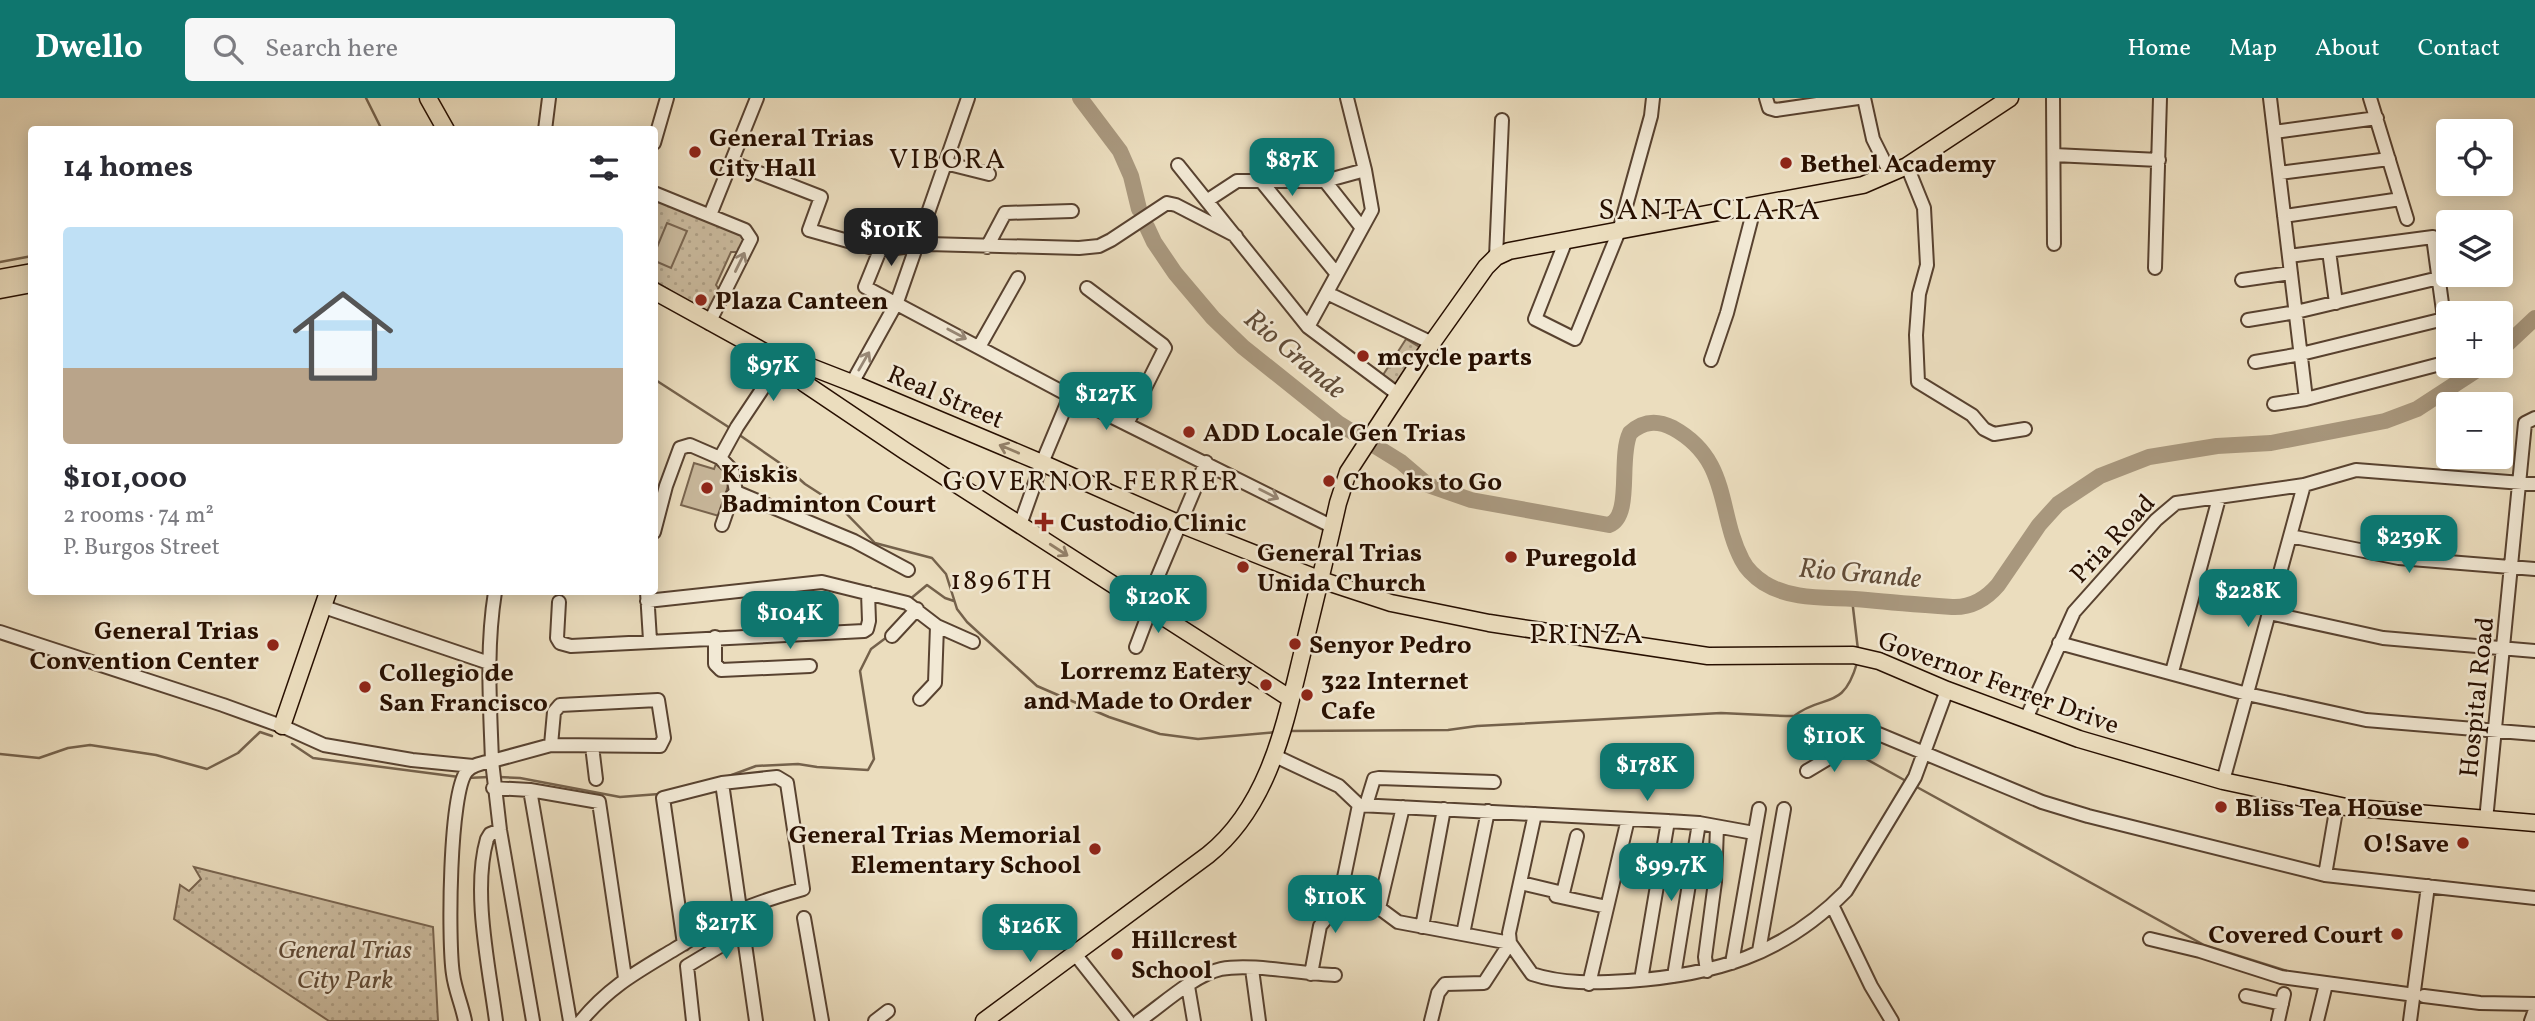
<!DOCTYPE html>
<meta charset="utf-8">
<style>
:root{--surface:#fff;--page:#f7f7f7;--text:#2b2b33;--muted:#7c7c81;--line:#e1e1e2;--accent:#0f766e}
body{margin:0;font-family:Vollkorn,serif;background:var(--page);color:var(--text);height:100vh;display:flex;flex-direction:column;font-size:26px;white-space:nowrap}
*{box-sizing:border-box;margin:0}
p{font-size:23px;color:var(--muted)}
.icon{flex:none;width:38px;height:38px;fill:none;stroke:currentColor;stroke-width:2;stroke-linecap:round;stroke-linejoin:round}
.map{position:relative;flex:1;overflow:hidden}
.details{position:absolute;left:28px;top:28px;width:630px;height:469px;display:flex;flex-direction:column;background:var(--surface);border-radius:7px;box-shadow:0 4px 18px #0003}
.details>*{flex:none}
.buttons{position:absolute;left:2436px;top:21px;display:grid;gap:14px}
.buttons a{display:grid;place-items:center;width:77px;height:77px;border-radius:7px;background:var(--surface);box-shadow:0 4px 18px #0003;font-size:35px}
.price{position:absolute;translate:-50% -60px;padding:0 16px;border-radius:14px;background:var(--accent);color:#fff;font-size:23px;line-height:46px;filter:drop-shadow(0 2px 4px #0008)}
.price::after{content:'';position:absolute;left:50%;top:42px;width:21px;height:16px;margin-left:-10px;background:inherit;clip-path:polygon(0 0,100% 0,50% 100%)}
.price.current{background:#222;color:#fff}
ul{padding:0;list-style:none}
li{display:grid;align-content:center;gap:14px;height:371px;padding:0 35px}
li+li{border-top:2px solid var(--line)}
li span{display:grid;place-items:center;height:217px;border-radius:7px;color:#555}
li>.icon{margin-inline-start:auto}
span .icon{width:126px;height:126px;fill:#fffc;stroke-width:1}
li b{font-size:30px}
h2{display:flex;justify-content:space-between;align-items:center;height:84px;padding:0 35px;font-size:30px}
header{display:flex;align-items:center;gap:42px;box-sizing:border-box;height:98px;padding:0 35px;background:var(--accent);color:#fff}
header strong{font-size:33px}
nav{display:flex;gap:38px;margin-inline-start:auto;font-size:24px}
.search{width:490px;height:63px;background:var(--page);display:flex;align-items:center;gap:18px;box-sizing:border-box;padding:0 24px;border-radius:7px;color:var(--muted);font-size:26px}
.map>svg:first-child{display:block}
.park{fill:url(#park-dots);stroke:#78644f;stroke-width:2}
.garden{fill:#caba9e;stroke:#78644f;stroke-width:2}
.lines{fill:none;stroke-linecap:round;stroke-linejoin:round}
.stream{stroke:#74614b;stroke-width:2.5}
.river{stroke:#a8977d;stroke-width:16}
.minor-casing{stroke:#584230;stroke-width:16}
.major-casing{stroke:#270f00;stroke-width:19}
.minor{stroke:#f2e9d5;stroke-width:12}
.major{stroke:#ebddbe;stroke-width:16}
.oneway{stroke:#978775}
.oneway2{stroke:#938068}
.poi-dot{fill:#8f2418;stroke:#f2e9d5;stroke-width:2.5}
.labels{text-anchor:middle;stroke-width:5;stroke-linejoin:round;paint-order:stroke}
.poi-label{font-size:26px;font-weight:bold;fill:#270f00;stroke:#f2e9d5;text-anchor:start}
.street-label{font-size:26px;fill:#270f00;stroke:#f2e9d5}
.park-label{font-size:26px;font-style:italic;fill:#604b37;stroke:#f2e9d5}
.neighbourhood-label{font-size:28px;letter-spacing:2px;fill:#270f00;stroke:#f2e9d5}
.water-label{font-size:28px;font-style:italic;fill:#614c38;stroke:#f2e9d5}
.quarter-label{font-size:30px;letter-spacing:2px;fill:#270f00;stroke:#f2e9d5}
</style>
<header>
<strong>Dwello</strong>
<div class="search"><svg class="icon" aria-label="search" viewBox="0 0 24 24"><circle cx="10" cy="10" r="6"/><path d="M15 15l6 6"/></svg>Search here</div>
<nav><a>Home</a><a>Map</a><a>About</a><a>Contact</a></nav>
</header>
<div class="map">
<svg width="2535" height="923" viewBox="0 0 2535 923">
<defs>
<pattern id="park-dots" width="8" height="8" patternUnits="userSpaceOnUse" patternTransform="scale(1.75)"><rect width="8" height="8" fill="#caba9e"/><path d="M2 2h.1M6 6h.1" fill="none" stroke="#ae9f86" stroke-width="1.8" stroke-linecap="round"/></pattern>
</defs>
<rect width="100%" height="100%" fill="#ebddbe"/>
<filter id="stains"><feTurbulence type="fractalNoise" baseFrequency=".00286" numOctaves="4"/><feColorMatrix values="0 0 0 0 .2 0 0 0 0 .09 0 0 0 0 .02 0 0 0 .5 -.17"/></filter>
<radialGradient id="worn" r=".72"><stop offset=".6" stop-color="#630" stop-opacity="0"/><stop offset="1" stop-color="#630" stop-opacity=".3"/></radialGradient>
<path class="park" d="M657,102l88,36 -3,16h-11l-15,33 7,10 -11,17h-7l-50,-31v-79z
M1406,241l15,9 -24,37 -14,-10z
M194,769l239,60 5,94h-109l-155,-102 6,-34 9,6 12,-12z"/>
<path class="garden" d="M667,125l20,8 -16,37 -16,-7v-9z
M717,363l15,11 -13,44 -38,-11 13,-42 20,6z"/>
<g class="lines">
<path class="stream" d="M366,0l16,32
M0,164l32,-6
M654,281l76,49
M738,336l49,34 18,16 34,22 36,37 57,15 14,16 11,35 10,13 70,64 72,31 51,17 38,5 79,-7
M1852,501l6,51
M909,502l18,-15 18,13 9,3
M1794,618c29,-23 49,-4 63,-53
M1287,633l161,-1 29,-4 244,-13 65,3h8l17,9 31,20
M292,646l21,14 146,19
M1848,651l58,32
M0,656l39,4 29,-10 22,-3 66,10 51,14 31,-16 22,-21 12,4
M729,678l27,-10 42,-2 19,3 51,3 6,-11 -14,-88 11,-22 16,-12
M499,679l21,1 100,19 39,-3
M467,680l22,-1
M1915,688l289,159 89,28
M2324,879l74,9"/>
<path class="river" d="M1080,0l40,53 11,25 8,33
M1147,129l7,15 21,31 38,45 30,29 95,76 63,39 27,23 43,15 138,25c24,-9 9,-67 21,-92 13,-12 27,-13 43,-5 58,32 44,84 69,132 5,10 13,17 22,23 30,19 69,13 103,17 29,3 57,5 85,7 20,1 34,-8 46,-22l41,-60 19,-21 42,-28 49,-19 68,-11 54,-3 114,-22 32,-12 66,-43
M2501,252l34,-32"/>
<g class="minor-casing">
<path id="minor" d="M1766,0l3,10 7,2 82,-12
M1864,0l9,41 17,34
M2053,0l1,146
M2270,0l36,301
M2370,0l37,121
M545,32l4,-32
M2274,34l103,-14
M654,45l13,-45
M2054,57l105,5
M731,64l90,35 -12,33 71,20 48,-6 151,4 20,-2 12,-6 56,-37 9,2 60,31
M945,65l44,11
M1178,67l130,162 91,68
M1907,68l17,42 3,57 -8,29 -3,41 2,47 54,33 12,14 10,5 31,-5
M2279,75l110,-14
M1261,83l75,92
M1325,83l37,47
M654,95l91,37 6,9 -42,84
M1208,102l29,-19h88l40,-11
M710,117l47,-117
M2284,118l117,-17
M1566,142l-31,79 40,20 44,-108 32,-115 2,-18
M987,149l18,-34 67,-2
M880,152l-15,37 205,109 263,131
M2329,153l7,52
M2289,158l144,-19 15,111
M1496,159l6,-137
M2155,170l5,-170
M2242,182l49,-7
M1087,190l76,57 2,3 -38,76
M1327,195l105,50
M2248,222l48,-8 143,-34
M1308,229l64,-117 -7,-40 -18,-72
M979,249l39,-69
M1711,262l16,-47 28,-108
M2255,264l46,-8 143,-35
M852,285l45,-81 71,-204
M2274,306l32,-5 142,-37
M720,360l12,12 4,22 -4,4 -10,29
M736,394l118,49 54,29
M1020,427l22,-62 28,-67
M654,434l12,-46 14,-38 10,-3 30,13 17,-31 44,-66
M2290,438l109,22 136,11
M647,494l3,48
M647,503l175,-19 85,21 30,23 -2,57 -15,16
M559,504l-2,36 3,5 11,3 293,-15 3,-2 2,-8 -1,-28
M324,509l165,56
M1145,509l61,-145
M2269,515l114,25 152,13
M937,528l36,16
M0,534l223,73 61,22 40,18 88,15 61,6
M892,538l25,-27
M715,539v27l6,6 89,-4
M2059,545l188,51 119,26 169,14
M1136,549l14,-37
M2172,574l47,-174
M2026,621l48,-107 82,-92 20,-17 128,-18 52,-15 179,14
M592,648l4,33
M1275,658l64,30 20,19 309,16 31,2 55,10
M1807,673l37,-22 8,-26 190,79 46,14 237,59 210,23
M2223,683l81,-296
M722,685l34,238
M493,690l37,2 69,12 26,176
M530,692l40,231
M1366,707l8,-26 5,-1 115,4
M1535,716l-26,119 1,10 22,31c30,10 64,9 96,7 87,-6 155,-26 218,-90l69,-114 32,-87
M2486,722l39,-397 10,-5
M2325,777l12,-70
M1521,785l42,10 14,-57
M1341,794l30,10 27,20 112,21
M1556,798l51,11
M1832,807l39,81 21,35
M1379,810l24,-101
M804,820l18,103
M1422,829l22,-118
M1463,836l25,-123
M2150,841l50,12 81,26 134,18
M1759,853l25,-142
M1075,856l53,67
M1732,865l27,-154
M1252,871l7,52
M1707,873l-2,-14 10,-75 2,-55
M1311,876l9,-48 13,-16 8,-18 18,-87
M1674,878l25,-153
M1641,882l27,-159
M1589,886l39,-165
M1188,888l6,35
M2246,898l36,8
M2424,898l56,7 55,1
M465,923c-3,-16 -10,-31 -12,-47 -5,-31 -4,-183 14,-203 6,-7 16,-8 25,-10 -2,-57 -6,-113 3,-169
M496,923c-7,-54 -24,-130 -9,-182l3,-5 10,-4
M533,923l-33,-191 -8,-69 59,-16 109,1 4,-8 -6,-38 -98,5 -6,7 -3,33
M581,923c29,-35 56,-49 94,-72 22,-13 43,-28 66,-39 20,-9 41,-15 62,-21l-16,-106 -10,-6 -55,6 -59,15 21,146
M693,923l-6,-55 55,-33
M875,923l13,-10
M1139,923c23,-16 55,-46 82,-52 30,-6 81,5 114,6
M1431,923l7,-28 7,-9 39,-1 26,-40
M2278,923l6,-27
M2317,923l9,-37
M2410,923l18,-135
M2531,923l4,-11"/>
</g>
<g class="major-casing">
<path id="major" d="M428,0l18,32
M0,180l32,-6
M0,192l32,-6
M654,193l127,70 23,22 101,68 386,248
M781,263l30,6 41,16 190,80 138,61 141,56 70,23 98,20 219,33 145,-1 26,6 68,29 132,49 144,42 123,26 189,16
M282,628l46,-134
M984,923l224,-166c62,-50 77,-132 95,-205 12,-49 24,-98 35,-147l10,-31 84,-129 54,-76 10,-10 13,-6 354,-66 44,-19 103,-68"/>
</g>
<use href="#minor" class="minor"/>
<use href="#major" class="major"/>
</g>
<defs><path id="oneway-shaft" d="M-6 0H5M1.5-3L5.5 0L1.5 3" fill="none" stroke-width="1.6" stroke-linecap="round" stroke-linejoin="round" transform="scale(1.75)"/></defs>
<g class="oneway">
<use href="#oneway-shaft" transform="translate(740 164) rotate(-64)"/>
<use href="#oneway-shaft" transform="translate(957 236) rotate(28)"/>
<use href="#oneway-shaft" transform="translate(864 263) rotate(-60)"/>
<use href="#oneway-shaft" transform="translate(1269 396) rotate(27)"/>
</g>
<g class="oneway2">
<use href="#oneway-shaft" transform="translate(1009 351) rotate(-157)"/>
<use href="#oneway-shaft" transform="translate(1059 452) rotate(33)"/>
</g>
<g class="poi-dot">
<circle cx="695" cy="54" r="7"/>
<circle cx="1786" cy="65" r="7"/>
<circle cx="701" cy="202" r="7"/>
<circle cx="1363" cy="258" r="7"/>
<circle cx="1189" cy="334" r="7"/>
<circle cx="1329" cy="383" r="7"/>
<circle cx="707" cy="390" r="7"/>
<path d="M1040.5 413.5h7v7h7v7h-7v7h-7v-7h-7v-7h7z"/>
<circle cx="1511" cy="459" r="7"/>
<circle cx="1243" cy="469" r="7"/>
<circle cx="1295" cy="546" r="7"/>
<circle cx="273" cy="547" r="7"/>
<circle cx="1266" cy="587" r="7"/>
<circle cx="365" cy="589" r="7"/>
<circle cx="1307" cy="597" r="7"/>
<circle cx="2221" cy="709" r="7"/>
<circle cx="2463" cy="745" r="7"/>
<circle cx="1095" cy="751" r="7"/>
<circle cx="2397" cy="836" r="7"/>
<circle cx="1117" cy="856" r="7"/>
</g>
<g class="labels">
<g class="poi-label">
<text x="709" y="48">General Trias<tspan x="709" dy="30">City Hall</tspan></text>
<text x="1800" y="74">Bethel Academy</text>
<text x="715" y="211">Plaza Canteen</text>
<text x="1377" y="267">mcycle parts</text>
<text x="1203" y="343">ADD Locale Gen Trias</text>
<text x="721" y="384">Kiskis<tspan x="721" dy="30">Badminton Court</tspan></text>
<text x="1343" y="392">Chooks to Go</text>
<text x="1060" y="433">Custodio Clinic</text>
<text x="1257" y="463">General Trias<tspan x="1257" dy="30">Unida Church</tspan></text>
<text x="1525" y="468">Puregold</text>
<text x="259" y="541" text-anchor="end">General Trias<tspan x="259" dy="30">Convention Center</tspan></text>
<text x="1309" y="555">Senyor Pedro</text>
<text x="1252" y="581" text-anchor="end">Lorremz Eatery<tspan x="1252" dy="30">and Made to Order</tspan></text>
<text x="379" y="583">Collegio de<tspan x="379" dy="30">San Francisco</tspan></text>
<text x="1321" y="591">322 Internet<tspan x="1321" dy="30">Cafe</tspan></text>
<text x="2235" y="718">Bliss Tea House</text>
<text x="1081" y="745" text-anchor="end">General Trias Memorial<tspan x="1081" dy="30">Elementary School</tspan></text>
<text x="2449" y="754" text-anchor="end">O!Save</text>
<text x="2383" y="845" text-anchor="end">Covered Court</text>
<text x="1131" y="850">Hillcrest<tspan x="1131" dy="30">School</tspan></text>
</g>
<g class="street-label">
<text transform="translate(946 298) rotate(23)" y="9">Real Street</text>
<text transform="translate(2112 440) rotate(-47)" y="9">Pria Road</text>
<text transform="translate(1999 584) rotate(20)" y="9">Governor Ferrer Drive</text>
<text transform="translate(2476 599) rotate(-84)" y="9">Hospital Road</text>
</g>
<g class="park-label">
<text x="345" y="860">General Trias<tspan x="345" dy="30">City Park</tspan></text>
</g>
<g class="neighbourhood-label">
<text x="948" y="70">VIBORA</text>
<text x="1092" y="392">GOVERNOR FERRER</text>
<text x="1002" y="491">1896TH</text>
<text x="1587" y="545">PRINZA</text>
</g>
<g class="water-label">
<text transform="translate(1296 255) rotate(40)" y="10">Rio Grande</text>
<text transform="translate(1860 474) rotate(5)" y="10">Rio Grande</text>
</g>
<g class="quarter-label">
<text x="1710" y="121">SANTA CLARA</text>
</g>
</g>
<rect width="100%" height="100%" filter="url(#stains)"/>
<rect width="100%" height="100%" fill="url(#worn)"/>
</svg>
<div class="buttons">
<a><svg class="icon" aria-label="locate" viewBox="0 0 24 24"><circle cx="12" cy="12" r="6"/><path d="M12 2v4M12 18v4M2 12h4M18 12h4"/></svg></a>
<a><svg class="icon" aria-label="layers" viewBox="0 0 24 24"><path d="M12 4l9 5-9 5-9-5zM3 14l9 5 9-5"/></svg></a>
<a>+</a>
<a>−</a>
</div>
<b class="price" style="left:1292px;top:100px">$87K</b>
<b class="price current" style="left:891px;top:170px">$101K</b>
<b class="price" style="left:773px;top:305px">$97K</b>
<b class="price" style="left:1106px;top:334px">$127K</b>
<b class="price" style="left:2409px;top:477px">$239K</b>
<b class="price" style="left:2248px;top:531px">$228K</b>
<b class="price" style="left:1158px;top:537px">$120K</b>
<b class="price" style="left:790px;top:553px">$104K</b>
<b class="price" style="left:1834px;top:676px">$110K</b>
<b class="price" style="left:1647px;top:705px">$178K</b>
<b class="price" style="left:1671px;top:805px">$99.7K</b>
<b class="price" style="left:1335px;top:837px">$110K</b>
<b class="price" style="left:726px;top:863px">$217K</b>
<b class="price" style="left:1030px;top:866px">$126K</b>
<section class="details">
<h2>14 homes<svg class="icon" aria-label="filters" viewBox="0 0 24 24"><path d="M4 7h16M4 17h16"/><circle cx="9" cy="7" r="2"/><circle cx="15" cy="17" r="2"/></svg></h2>
<ul>
<li><span style="background:linear-gradient(#bfe0f5 65%,#b9a48a 0)"><svg class="icon" aria-label="home" viewBox="0 0 24 24"><path d="M3 11l9-7 9 7M6 9v11h12V9"/></svg></span><div><b>$101,000</b><p>2 rooms · 74 m²</p><p>P. Burgos Street</p></div></li>
</ul>
</section>
</div>
